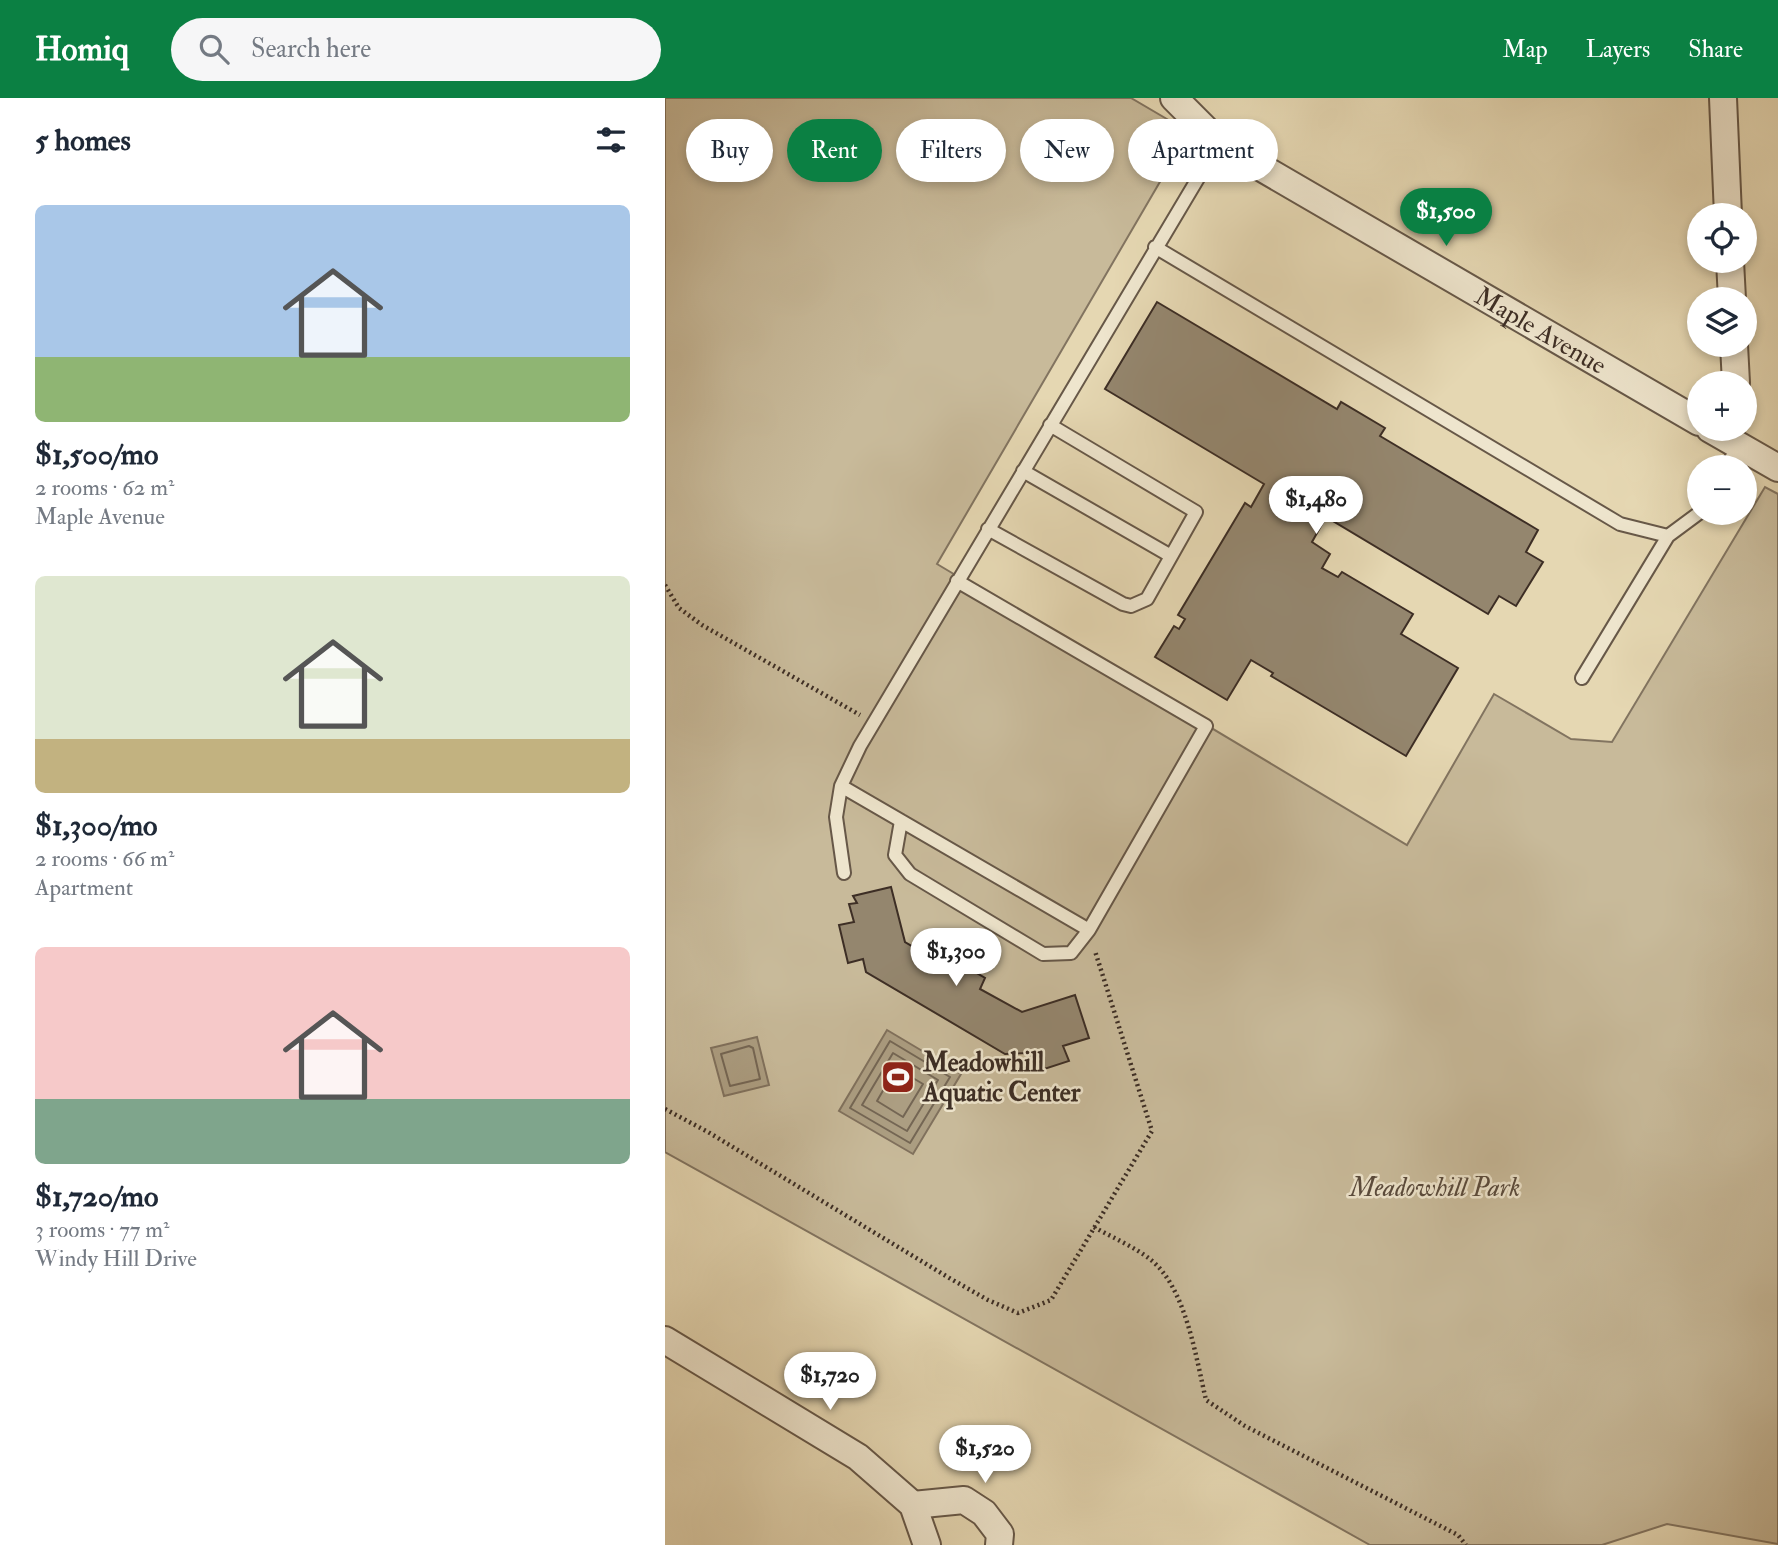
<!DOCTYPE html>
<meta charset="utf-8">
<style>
:root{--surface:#fff;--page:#f6f6f7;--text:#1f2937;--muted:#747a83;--accent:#0b8043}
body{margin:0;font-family:"IM FELL Double Pica",serif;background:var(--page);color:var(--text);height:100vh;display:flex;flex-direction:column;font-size:26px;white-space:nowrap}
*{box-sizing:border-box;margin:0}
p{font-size:23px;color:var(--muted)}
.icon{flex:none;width:38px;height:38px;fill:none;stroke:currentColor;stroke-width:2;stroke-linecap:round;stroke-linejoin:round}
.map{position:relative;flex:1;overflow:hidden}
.details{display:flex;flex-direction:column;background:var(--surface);width:665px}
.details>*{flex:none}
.hud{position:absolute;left:21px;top:21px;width:665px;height:63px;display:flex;gap:14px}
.controls{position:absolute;left:1022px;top:105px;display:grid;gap:14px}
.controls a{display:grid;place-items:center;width:70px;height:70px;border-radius:50%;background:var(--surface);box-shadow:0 4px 10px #0003;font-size:35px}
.price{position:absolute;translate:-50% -60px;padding:0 16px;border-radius:24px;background:#fff;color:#222;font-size:23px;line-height:46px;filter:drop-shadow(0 2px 4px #0008)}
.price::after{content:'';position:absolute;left:50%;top:42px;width:21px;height:16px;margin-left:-10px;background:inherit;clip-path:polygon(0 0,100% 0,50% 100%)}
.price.on{background:var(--accent);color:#fff}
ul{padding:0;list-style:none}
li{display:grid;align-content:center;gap:14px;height:371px;padding:0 35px}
li span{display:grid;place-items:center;height:217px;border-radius:10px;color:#555}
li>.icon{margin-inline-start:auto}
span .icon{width:126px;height:126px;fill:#fffc;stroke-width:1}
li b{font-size:30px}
h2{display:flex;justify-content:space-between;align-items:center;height:84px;padding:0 35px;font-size:30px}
.tag{padding:0 24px;border-radius:32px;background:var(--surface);box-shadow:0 4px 10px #0003;font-size:24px;line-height:63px}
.tag.on{background:var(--accent);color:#fff}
header{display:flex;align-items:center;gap:42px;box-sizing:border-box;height:98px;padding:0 35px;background:var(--accent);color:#fff}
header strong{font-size:33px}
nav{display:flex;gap:38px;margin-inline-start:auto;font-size:24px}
.search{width:490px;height:63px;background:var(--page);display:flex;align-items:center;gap:18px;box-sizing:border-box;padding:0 24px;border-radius:38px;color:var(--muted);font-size:26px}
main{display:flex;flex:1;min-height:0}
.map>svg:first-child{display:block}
.green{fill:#c8ba9a;stroke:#827460;stroke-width:2}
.water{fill:#ac9e82;stroke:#80715d;stroke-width:2}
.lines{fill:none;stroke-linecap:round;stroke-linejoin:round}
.shore{stroke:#746654;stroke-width:2}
.building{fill:#94866e;stroke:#3d2e25;stroke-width:2}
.lane-casing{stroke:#675848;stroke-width:16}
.street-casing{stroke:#675848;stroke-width:30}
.path{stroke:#3d2e25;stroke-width:4.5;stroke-dasharray:2 3.5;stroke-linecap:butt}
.lane{stroke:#eee5cd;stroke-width:12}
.street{stroke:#eee5cd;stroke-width:26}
.labels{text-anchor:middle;stroke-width:5;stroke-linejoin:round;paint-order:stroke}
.street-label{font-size:26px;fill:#3d2e25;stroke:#eee5cd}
.poi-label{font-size:26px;font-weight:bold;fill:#3d2e25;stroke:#eee5cd;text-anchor:start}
.park-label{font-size:26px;font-style:italic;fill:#594a3c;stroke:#eee5cd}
</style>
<header>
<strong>Homiq</strong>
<div class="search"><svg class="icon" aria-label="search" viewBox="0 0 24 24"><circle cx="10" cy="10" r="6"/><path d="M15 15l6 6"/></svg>Search here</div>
<nav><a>Map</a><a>Layers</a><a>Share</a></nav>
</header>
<main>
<section class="details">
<h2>5 homes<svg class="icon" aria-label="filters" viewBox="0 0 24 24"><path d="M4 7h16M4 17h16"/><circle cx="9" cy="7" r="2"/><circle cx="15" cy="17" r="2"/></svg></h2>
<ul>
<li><span style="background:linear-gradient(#a9c7e8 70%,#8fb573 0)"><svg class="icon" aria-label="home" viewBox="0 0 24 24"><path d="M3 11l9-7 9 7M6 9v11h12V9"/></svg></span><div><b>$1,500/mo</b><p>2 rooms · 62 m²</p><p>Maple Avenue</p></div></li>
<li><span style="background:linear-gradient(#dfe7d0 75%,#c2b280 0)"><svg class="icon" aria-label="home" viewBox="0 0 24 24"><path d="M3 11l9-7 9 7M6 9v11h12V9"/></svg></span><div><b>$1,300/mo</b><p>2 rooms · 66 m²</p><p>Apartment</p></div></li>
<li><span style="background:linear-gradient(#f6c9c9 70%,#7fa58c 0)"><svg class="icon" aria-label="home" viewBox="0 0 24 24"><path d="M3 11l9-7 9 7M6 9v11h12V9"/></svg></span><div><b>$1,720/mo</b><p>3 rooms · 77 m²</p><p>Windy Hill Drive</p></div></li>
</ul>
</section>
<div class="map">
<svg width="1113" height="1447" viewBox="0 0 1113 1447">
<rect width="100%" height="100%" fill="#e5d7b2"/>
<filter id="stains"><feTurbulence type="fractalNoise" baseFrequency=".00286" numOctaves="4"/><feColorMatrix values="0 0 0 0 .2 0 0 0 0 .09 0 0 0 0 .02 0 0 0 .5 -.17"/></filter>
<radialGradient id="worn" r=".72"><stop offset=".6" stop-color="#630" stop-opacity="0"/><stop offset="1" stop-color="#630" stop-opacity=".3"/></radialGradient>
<path class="green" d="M0,0h466l58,34 -252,432 470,281 87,-151 77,45 41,3 153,-255 13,7v1050l-111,-20 -65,21h-232l-705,-393z"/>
<path class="water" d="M222,932l74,44 -48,80 -74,-43z
M92,939l12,48 -45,11 -13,-48z"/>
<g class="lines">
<path class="shore" d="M225,943l60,36 -40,66 -60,-35z
M84,948l4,2 7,31 -30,7 -9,-32z
M228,955l45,27 -31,51 -45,-26z
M231,970l27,16 -20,33 -26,-16z"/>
</g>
<path class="building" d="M492,204l180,107 4,-7 44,26 -5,8 158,94 -12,22 17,10 -27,44 -17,-10 -11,18 -162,-97 -14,25 18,12 -8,14 16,9 4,-5 71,42 -12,20 57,34 -52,88 -135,-80 2,-3 -22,-13 -24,40 -72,-43 19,-31 5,3 6,-10 -7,-4 67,-112 6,4 13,-23 -159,-95z
M226,789l14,55 41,24 5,-8 34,20 -5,11 42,23 53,-17 14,43 -26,8 6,15 -34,11 -6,-19 -24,1 -139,-82 -3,-13 -15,4 -9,-38 15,-3 -5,-18 8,-1 -4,-7z"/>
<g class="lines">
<g class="lane-casing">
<path id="lane" d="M490,149l465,277 48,12
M1061,369l13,-22
M358,373l148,85
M323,431l135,75 8,2 16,-7 49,-87 -146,-87
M917,580l86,-142 31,-23
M176,688l248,144 117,-204 -249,-145
M236,723l-6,34 15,19 133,80 28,-1 18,-23
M179,775l-8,-56 5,-31 19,-40 359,-603"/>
</g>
<g class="street-casing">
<g id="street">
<path id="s1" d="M509,0l45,45 480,279"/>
<path d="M1058,0l5,117"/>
<path d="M1065,163l2,38"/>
<path d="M1069,247l2,38"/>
<path d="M1045,331l68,39"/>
<path d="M0,1242l193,117 55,48 14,40"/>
<path d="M248,1407l51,-5 20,13 16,21 -1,11"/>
</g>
</g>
<path class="path" d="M0,487l14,23 23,17 158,90
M0,1011l43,23 243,147 37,21 30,13 33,-13 101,-169 -57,-180
M429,1129c19,11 41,20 57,33 35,28 45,98 55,140l39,26 213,109 8,10"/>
<use href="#lane" class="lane"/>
<use href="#street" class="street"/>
</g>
<defs>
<g id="stadium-square" transform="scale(1.75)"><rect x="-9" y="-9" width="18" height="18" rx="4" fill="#8f2418" stroke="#eee5cd"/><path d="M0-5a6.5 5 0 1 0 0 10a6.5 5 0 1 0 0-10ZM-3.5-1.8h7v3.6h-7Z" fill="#fff"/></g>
</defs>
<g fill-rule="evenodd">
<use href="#stadium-square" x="233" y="979"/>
</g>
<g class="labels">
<g class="street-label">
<text dy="9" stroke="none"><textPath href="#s1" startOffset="436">Maple Avenue</textPath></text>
</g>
<g class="poi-label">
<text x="258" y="973">Meadowhill<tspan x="258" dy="30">Aquatic Center</tspan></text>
</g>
<g class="park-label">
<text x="770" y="1098">Meadowhill Park</text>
</g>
</g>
<rect width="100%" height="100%" filter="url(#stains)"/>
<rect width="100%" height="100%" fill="url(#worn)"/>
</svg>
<div class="controls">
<a><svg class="icon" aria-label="locate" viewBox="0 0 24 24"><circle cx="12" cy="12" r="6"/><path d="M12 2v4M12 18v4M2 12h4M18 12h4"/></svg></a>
<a><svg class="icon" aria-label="layers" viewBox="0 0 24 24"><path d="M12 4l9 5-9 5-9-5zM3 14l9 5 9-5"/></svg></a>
<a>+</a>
<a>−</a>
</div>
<b class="price on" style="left:781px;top:150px">$1,500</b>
<b class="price" style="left:651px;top:438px">$1,480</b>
<b class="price" style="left:291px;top:890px">$1,300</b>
<b class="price" style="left:165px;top:1314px">$1,720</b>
<b class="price" style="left:320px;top:1387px">$1,520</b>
<div class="hud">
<a class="tag">Buy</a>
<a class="tag on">Rent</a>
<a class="tag">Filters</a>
<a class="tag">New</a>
<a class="tag">Apartment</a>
</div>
</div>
</main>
